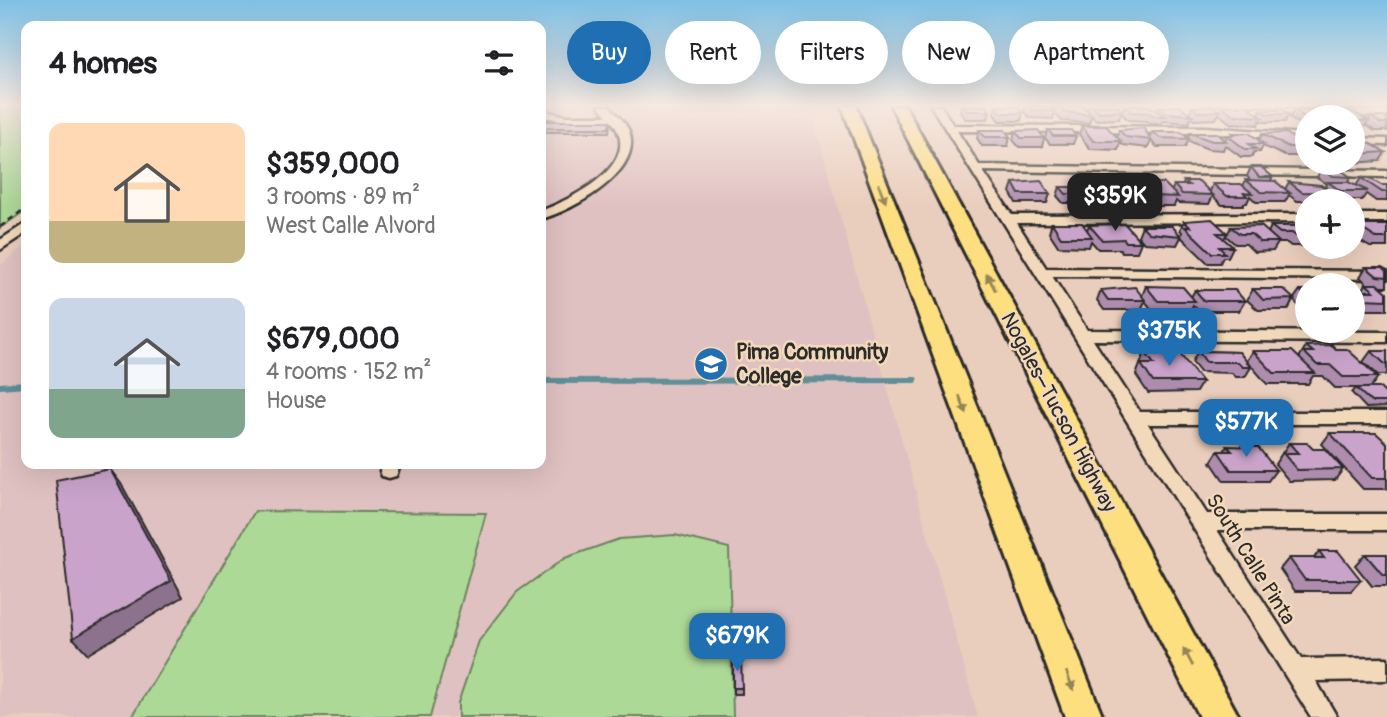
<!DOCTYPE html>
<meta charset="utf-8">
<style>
:root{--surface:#fff;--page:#f2f2f2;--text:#202124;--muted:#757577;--accent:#1f6fb2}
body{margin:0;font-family:Pangolin,sans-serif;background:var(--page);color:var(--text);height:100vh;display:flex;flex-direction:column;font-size:26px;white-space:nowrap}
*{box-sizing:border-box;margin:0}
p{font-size:23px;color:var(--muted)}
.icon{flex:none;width:38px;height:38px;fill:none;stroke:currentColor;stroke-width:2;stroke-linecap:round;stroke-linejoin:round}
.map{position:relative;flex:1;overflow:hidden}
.details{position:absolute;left:21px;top:21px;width:525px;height:448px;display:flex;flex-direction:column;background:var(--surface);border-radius:14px;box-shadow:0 7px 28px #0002}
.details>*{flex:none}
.guide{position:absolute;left:567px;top:21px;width:665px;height:63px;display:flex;gap:14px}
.buttons{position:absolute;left:1295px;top:105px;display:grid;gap:14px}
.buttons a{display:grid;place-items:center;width:70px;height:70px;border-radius:50%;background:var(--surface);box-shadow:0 7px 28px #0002;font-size:35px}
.price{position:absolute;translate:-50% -60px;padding:0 16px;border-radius:14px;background:var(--accent);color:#fff;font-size:23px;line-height:46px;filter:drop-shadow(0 2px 4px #0008)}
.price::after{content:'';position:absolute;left:50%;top:42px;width:21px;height:16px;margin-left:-10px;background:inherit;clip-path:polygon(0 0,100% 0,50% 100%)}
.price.current{background:#222;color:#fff}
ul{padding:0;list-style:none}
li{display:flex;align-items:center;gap:21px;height:175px;padding:0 28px}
li span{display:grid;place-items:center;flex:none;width:196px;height:140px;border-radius:14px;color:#555}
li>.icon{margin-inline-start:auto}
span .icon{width:84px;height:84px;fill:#fffc;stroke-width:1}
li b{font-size:30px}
h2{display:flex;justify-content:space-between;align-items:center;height:84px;padding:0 28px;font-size:30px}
.chip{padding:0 24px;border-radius:32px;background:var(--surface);box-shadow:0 7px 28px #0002;font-size:24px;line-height:63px}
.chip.current{background:var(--accent);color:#fff}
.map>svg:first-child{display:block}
.built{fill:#e0c1c1}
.green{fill:#add997;stroke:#6c8261;stroke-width:2}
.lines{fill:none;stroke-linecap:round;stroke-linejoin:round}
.stream{stroke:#608f98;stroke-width:6}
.minor-casing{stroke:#2b2b2b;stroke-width:5}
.highway-casing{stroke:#2b2b2b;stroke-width:6}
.path{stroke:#2b2b2b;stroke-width:2.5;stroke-dasharray:6 4.5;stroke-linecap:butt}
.minor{fill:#f2d9ba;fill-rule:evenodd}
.highway{fill:#fedf80;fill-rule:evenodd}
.wall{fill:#ad8cae;stroke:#2b2b2b;stroke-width:2}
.shaded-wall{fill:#8d728d;stroke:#2b2b2b;stroke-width:2}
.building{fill:#c9a3ca;stroke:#2b2b2b;stroke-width:2}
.oneway{fill:#948556}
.labels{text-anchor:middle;stroke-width:5;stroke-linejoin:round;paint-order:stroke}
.poi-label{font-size:21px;font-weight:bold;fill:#2b2b2b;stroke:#f2d9ba;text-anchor:start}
.street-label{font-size:21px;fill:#2b2b2b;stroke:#f2d9ba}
</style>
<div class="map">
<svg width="1387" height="717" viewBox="0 0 1387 717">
<rect width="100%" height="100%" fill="#eacebd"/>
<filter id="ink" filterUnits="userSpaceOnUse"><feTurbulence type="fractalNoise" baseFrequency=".0143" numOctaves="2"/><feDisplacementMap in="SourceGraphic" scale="14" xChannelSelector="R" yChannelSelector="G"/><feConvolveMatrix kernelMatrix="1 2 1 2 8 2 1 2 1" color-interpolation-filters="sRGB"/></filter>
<g filter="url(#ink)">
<path class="built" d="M541,106h269l168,611h-978v-452l26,-20v219h515z"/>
<path class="green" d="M0,106h26v104l-26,18z
M255,511l231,2 -56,204h-298z
M675,535l54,13 4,169h-275v-14l21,-62 38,-49 48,-34 54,-19z"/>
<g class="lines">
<path class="stream" d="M541,381l374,-1
M0,386l26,-2"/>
<g class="minor-casing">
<path id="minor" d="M599,106h10c7,8 16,15 20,25 15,41 -57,80 -88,88v-8c30,-12 104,-47 71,-89h-46l-25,-6v-6l25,6h41z
M931,106h10l12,19 252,2 102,7v6l-102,-7 -248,-2 22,34 408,6v6l-404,-6 29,44 295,-1v8l-290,1 29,45 341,3v8l-335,-3 35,54 300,2v10l-294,-2 47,72h247v12h-239l59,90h180v16h-170l84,129 86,-1v22l-71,1 21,36h-26z
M1207,106l107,4 5,3 -5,3 -102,-7z
M1336,110l51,1v6l-54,-2 -2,-2z
M1353,138l34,1v6l-34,-1z
M1353,214h34v8h-34z
M26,223v10l-26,17v-10z
M383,464h18l-5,12 -7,2 -7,-2 -2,-5z"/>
</g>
<g class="highway-casing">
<path id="highway" d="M842,106h14l247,611h-38z
M891,106h14l334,611h-40z"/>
</g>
<path class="path" d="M0,227l26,-19"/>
<use href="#minor" class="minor"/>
<use href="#highway" class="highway"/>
</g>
<path class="wall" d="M961,106h25l4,5 -2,8h-23l-5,-8z
M996,106l27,7 -2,8h-22l-5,-7z
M1026,106h25l4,4 1,-4h27l4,4 1,-4h29l5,5 -3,8 -23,1 -5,-4 -2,7 -27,-2 -8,-8 -1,6 -23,-1 -6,-7z
M1124,106l33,5 1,-4 31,6 3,-6 28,4 -4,8 -22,1 -3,-2 -2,5 -26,-2 -2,3h-10l-4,-3 -19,-1 -6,-6z
M1222,106l37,9 2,-5 28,4 -4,8h-22l-3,-2 -2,5 -28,-2 -11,-9z
M1331,106h17l-2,4h-10z
M1317,107l51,14 -5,8h-10v-12h-46v10l-5,-1 -12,-8 4,-8h22z
M1371,117h16v14h-12l-9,-6z
M541,121l69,4 -1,7h-68z
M1082,126l35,11 2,-7 31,9 3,-7 35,6 2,-5 35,7 2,-5h4l1,-2 27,7 3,-6 40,11 3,-5h2v13l-2,-2 -3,5h-17l-22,-10 -3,6h-6l-2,5h-11l-16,-12 -2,5 -15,-1 -20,-8 -3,6h-28l-6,-6 -3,7 -25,-3 -3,-2 -2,7 -28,-1 -11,-15z
M979,130l31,7 -2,9h-26l-5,-8z
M1048,130l28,6 -3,8h-23l-5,-6z
M1015,131l29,7 -2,9h-23l-6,-7z
M1353,141l32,11 -5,9 -27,2z
M1251,167l22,10 -2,3 14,9 4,-7 36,6 2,-4 -10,-7 5,-8 29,8 -3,5 8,4 5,-8 20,7h6v16h-11l-10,-7 -4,6h-27l-6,-4 -3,5h-29l-8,-6 -4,7h-29l-6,-6 -3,7h-3l-1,2h-21l-9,-9 -4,8 -31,-1 -2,-2 -2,5h-24l-14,-10 3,-9h9l1,-4 23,7 2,-5h9l1,-4 26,10 3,-7 30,2 3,-6h4l-3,-4z
M1013,183l37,11 -3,9h-31l-6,-11z
M1060,187l30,7 -3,9h-24l-6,-7z
M1098,187l34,7 -4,9h-28l-5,-7z
M1184,221l43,12 -3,6 9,8 -5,10h-5l-3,6h-12l-27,-26 -4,8 -33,-2 -6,-7 4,-10 39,9 1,-3 -2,-2z
M1052,223l35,7 2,-5 52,17 -4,10h-15l-2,-3h-22l-7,-8 -2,6 -31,-1 -9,-14z
M1356,225h31v22h-17l-16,-9 -1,2v-10z
M1271,226l36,3v17h-16l-4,-3h-9l-5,8 -19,1 -8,-8h-11l-9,-8 5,-9 37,6z
M1366,267l21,4v16h-6l6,13v10h-32l-2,-3v-17l9,1 4,-7h1l-7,-7z
M1146,286l45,11 4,-7 50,11 -6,10h-40l-6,-6 -3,6h-37l-8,-10 -4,9h-37l-7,-10 4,-10 41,6z
M1253,289l41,10 -6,11h-30l-11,-10z
M1300,290h7v20h-4l-10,-10z
M1306,346l30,3 42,28 -8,11h-35l-12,-12h-10l-5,8h-41l-20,-23 6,-10 47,7v-2z
M1198,351l41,1 12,15 -6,10h-10l-3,-4 -32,-1 -8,-10z
M1371,351h16v24h-9l-15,-13z
M1145,352l57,30 -6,10 -48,1 -12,-18z
M1356,388l31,7v12l-21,1 -14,-15z
M1330,433l57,10v46h-24l-41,-45z
M1289,443l24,6 30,20 -8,11 -46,1 -14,-17z
M1227,446l49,24 -8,11h-44l-13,-19 7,-11h6z
M1319,551l42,29 -10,11h-56l-15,-22 9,-11h25z
M1365,554h22v32h-15l-17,-21z
M733,658l9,30v6h-9z"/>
<path class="shaded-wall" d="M110,469l12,16 61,112 -95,57 -15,-16z"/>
<path class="building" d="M964,106h22l4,5h-23z
M996,106h22l5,7h-22z
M1029,106h22l4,5 -23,-1z
M1058,106h25l9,9 -28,-3z
M1093,106h24l5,5 -23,1z
M1125,106h24l16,10h-11l-4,-3 -19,-1z
M1180,106l12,9 -25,-2 -9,-6z
M1210,106h3l7,5 -22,1 -6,-5z
M1222,106h25l15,11 -28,-2z
M1317,107l37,5 14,9h-15v-4h-15z
M1261,110h22l6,4h-22z
M1294,110h25l11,7 -24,1z
M1371,117h16v6h-7z
M541,121h69l-1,7h-68z
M1082,126h24l15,15h-28z
M1144,128l7,12 -25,-3 -7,-7z
M979,130h26l5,7h-25z
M1038,130l6,8h-23l-6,-7z
M1048,130h23l5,6h-23z
M1153,132h28l8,7 -29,-1z
M1190,133h27l9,8h-14z
M1232,133h17l15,11h-15l7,5h-11l-18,-14h8z
M1286,133l20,14h-17l-27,-13z
M1353,141l16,2 16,9 -28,2 -4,-4z
M1251,167h10l12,10h-14z
M1322,169h17l12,8 -18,-1z
M1361,178h8l12,7h6v7h-5z
M1246,180l29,1 15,12 -29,-1z
M1041,181l9,13h-31l-6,-11z
M1184,181h15l14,14 -31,-1 -8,-9h15z
M1289,182l32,3 10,8 -29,-1z
M1328,182h20l20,9h-27z
M1149,183h15l14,14 -24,-1 -15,-9h14z
M1123,184l9,10h-28l-6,-7z
M1213,184h28l11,9h-8l3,3h-20z
M1060,187h24l6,7h-24z
M1212,219l15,14h-10l16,14h-14l6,6h-13l-27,-26h5l-6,-6z
M1052,223h30l10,14h-31z
M1125,224l16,18h-15l-2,-3 -22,1 -13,-15z
M1356,225h31v13h-11z
M1142,226h30l9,10 -32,-3z
M1261,226l18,16h-19l-9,-8h-11l-9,-7z
M1271,226h32l4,3v7h-11l-4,-3h-12z
M1366,267h17l4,4v6l-10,-1z
M1366,284h12l9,8v8l-25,-1 -9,-8h21z
M1146,286l37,1 12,14h-37z
M1135,287l10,13h-37l-7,-10z
M1253,289h30l11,10 -31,1z
M1195,290h40l10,11h-41z
M1300,290h7v8z
M1332,345l4,4h11l31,28h-35l-13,-12h-13l-13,-13h9l-7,-6z
M1176,349l26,33h-49l-12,-18h13l-9,-12z
M1198,351l41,1 12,15h-9l-4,-5h-32z
M1253,351h39l23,22h-41z
M1371,351h16v14h-1z
M1356,388h24l7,7v7h-16z
M1330,433h46l11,10v35h-15z
M1289,443h18l6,6h12l18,20 -46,1 -14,-17h15z
M1227,446l31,1 18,23h-45l-13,-19h14z
M110,469l61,112 -98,57 -17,-158z
M1319,551h19l23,29h-56l-16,-22h35z
M1365,554h22v21h-4z
M733,658h8l1,30h-9z"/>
<defs><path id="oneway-solid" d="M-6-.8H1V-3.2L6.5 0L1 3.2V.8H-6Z" transform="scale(1.75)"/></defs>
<g class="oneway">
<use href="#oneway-solid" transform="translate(882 193) rotate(69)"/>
<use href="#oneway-solid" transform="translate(991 282) rotate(-118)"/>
<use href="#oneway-solid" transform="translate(963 405) rotate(69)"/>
<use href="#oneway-solid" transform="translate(1188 657) rotate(-118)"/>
<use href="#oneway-solid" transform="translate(1070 681) rotate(69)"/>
</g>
</g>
<linearGradient id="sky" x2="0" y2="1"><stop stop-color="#7fc0e5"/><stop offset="0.51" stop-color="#f6e9e1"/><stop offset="1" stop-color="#f6e9e1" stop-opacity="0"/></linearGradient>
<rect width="1387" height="206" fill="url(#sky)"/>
<defs>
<g id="university-disc" transform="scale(1.75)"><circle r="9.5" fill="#1f6fb2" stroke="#f2d9ba"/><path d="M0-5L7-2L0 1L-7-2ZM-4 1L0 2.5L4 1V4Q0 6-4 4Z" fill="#fff"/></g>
</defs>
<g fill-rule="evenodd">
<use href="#university-disc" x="711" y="364"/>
</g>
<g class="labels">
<g class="poi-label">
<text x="736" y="359">Pima Community<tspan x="736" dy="24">College</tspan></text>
</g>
<g class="street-label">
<text transform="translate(1059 412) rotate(62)" y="7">Nogales–Tucson Highway</text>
<text transform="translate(1251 559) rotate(58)" y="7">South Calle Pinta</text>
</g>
</g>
</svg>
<div class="buttons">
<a><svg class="icon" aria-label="layers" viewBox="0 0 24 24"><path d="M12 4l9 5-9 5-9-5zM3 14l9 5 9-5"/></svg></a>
<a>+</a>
<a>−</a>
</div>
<b class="price current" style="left:1115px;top:233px">$359K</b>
<b class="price" style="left:1169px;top:368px">$375K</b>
<b class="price" style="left:1246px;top:459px">$577K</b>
<b class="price" style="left:737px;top:673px">$679K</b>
<div class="guide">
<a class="chip current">Buy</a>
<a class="chip">Rent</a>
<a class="chip">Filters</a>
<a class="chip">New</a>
<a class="chip">Apartment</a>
</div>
<section class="details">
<h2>4 homes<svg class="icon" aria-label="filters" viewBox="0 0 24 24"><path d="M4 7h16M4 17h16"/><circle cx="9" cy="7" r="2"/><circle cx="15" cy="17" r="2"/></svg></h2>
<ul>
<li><span style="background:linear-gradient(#ffd9b3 70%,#c2b280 0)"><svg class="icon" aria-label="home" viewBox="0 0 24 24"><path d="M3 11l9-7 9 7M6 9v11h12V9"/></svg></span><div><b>$359,000</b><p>3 rooms · 89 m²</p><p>West Calle Alvord</p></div></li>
<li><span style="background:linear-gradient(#c9d6e8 65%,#7fa58c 0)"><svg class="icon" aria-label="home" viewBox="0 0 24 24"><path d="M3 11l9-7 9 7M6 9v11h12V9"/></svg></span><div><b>$679,000</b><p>4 rooms · 152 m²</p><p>House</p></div></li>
</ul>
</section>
</div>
